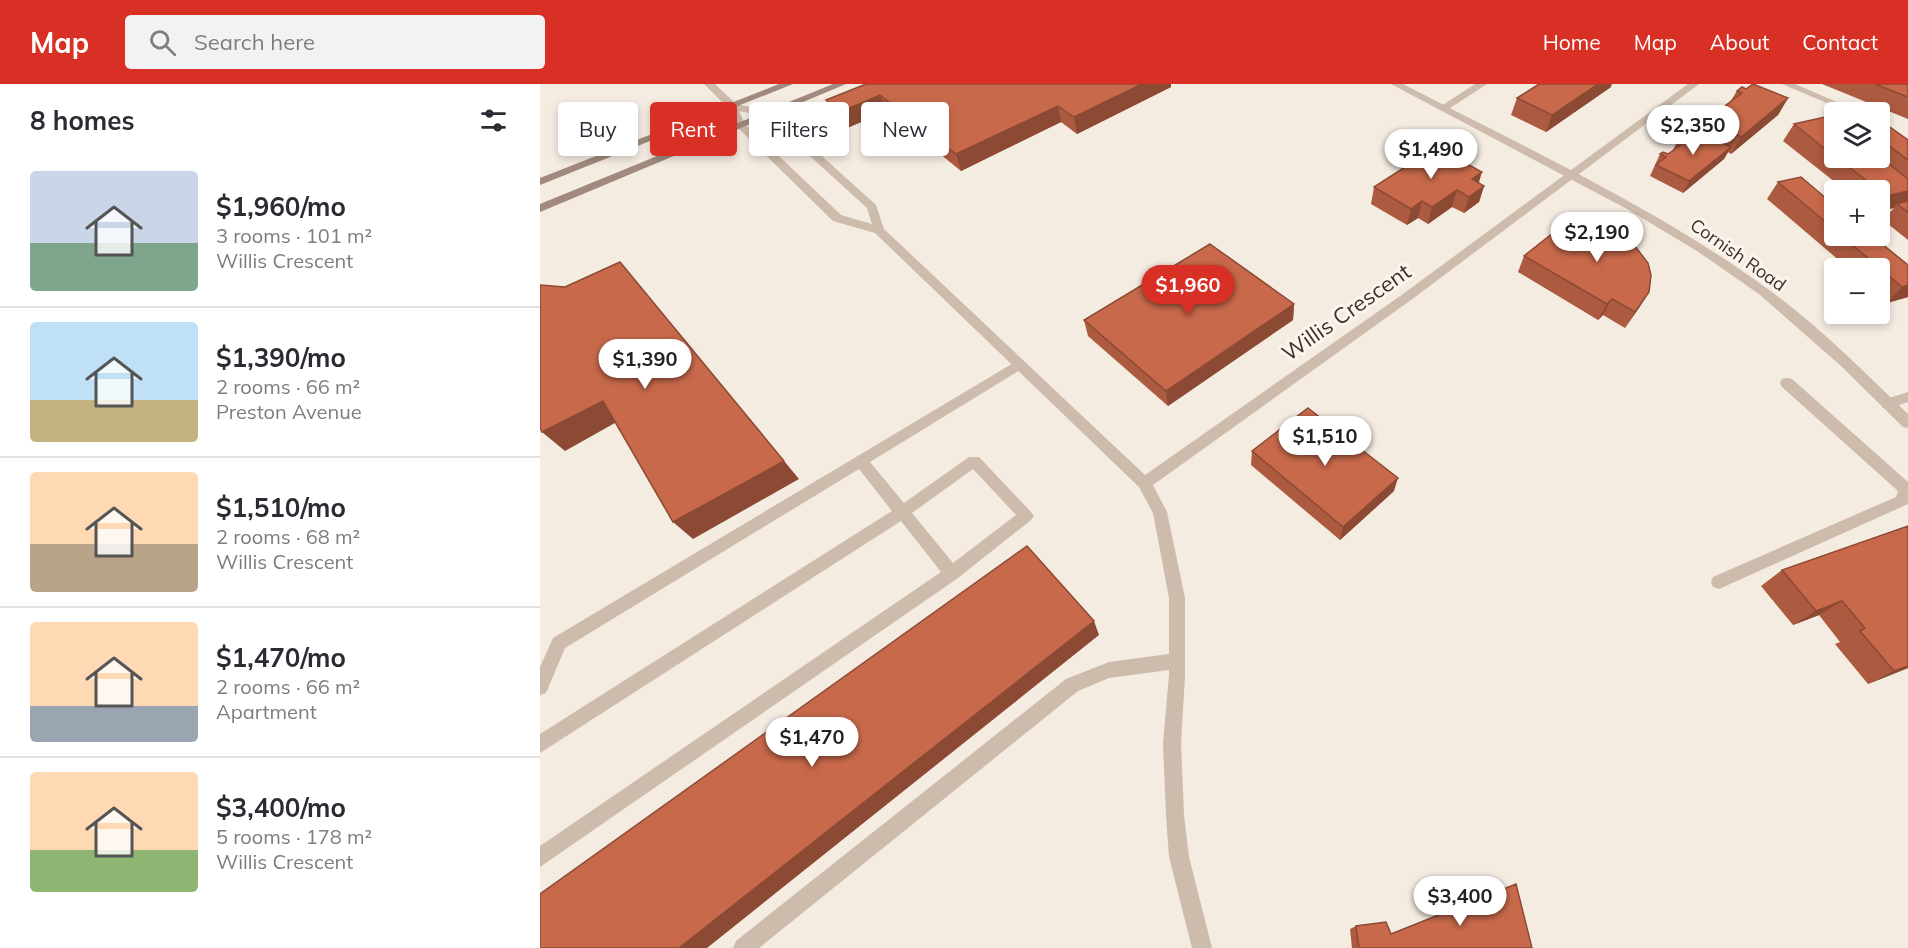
<!DOCTYPE html>
<meta charset="utf-8">
<style>
:root{--surface:#fff;--page:#f2f2f3;--text:#2b2b33;--muted:#7c7c81;--line:#e1e1e2;--accent:#d93025}
body{margin:0;font-family:Mulish,sans-serif;background:var(--page);color:var(--text);height:100vh;display:flex;flex-direction:column;font-size:22px;white-space:nowrap}
*{box-sizing:border-box;margin:0}
p{font-size:20px;color:var(--muted)}
.icon{flex:none;width:33px;height:33px;fill:none;stroke:currentColor;stroke-width:2;stroke-linecap:round;stroke-linejoin:round}
.map{position:relative;flex:1;overflow:hidden}
.side{display:flex;flex-direction:column;background:var(--surface);width:540px}
.side>*{flex:none}
.banner{position:absolute;left:18px;top:18px;width:570px;height:54px;display:flex;gap:12px}
.tools{position:absolute;left:1284px;top:18px;display:grid;gap:12px}
.tools a{display:grid;place-items:center;width:66px;height:66px;border-radius:6px;background:var(--surface);box-shadow:0 3px 9px #0003;font-size:30px}
.price{position:absolute;translate:-50% -51px;padding:0 14px;border-radius:21px;background:#fff;color:#222;font-size:20px;line-height:39px;filter:drop-shadow(0 2px 3px #0008)}
.price::after{content:'';position:absolute;left:50%;top:36px;width:18px;height:14px;margin-left:-9px;background:inherit;clip-path:polygon(0 0,100% 0,50% 100%)}
.price.active{background:var(--accent);color:#fff}
ul{padding:0;list-style:none}
li{display:flex;align-items:center;gap:18px;height:150px;padding:0 30px}
li+li{border-top:2px solid var(--line)}
li span{display:grid;place-items:center;flex:none;width:168px;height:120px;border-radius:6px;color:#555}
li>.icon{margin-inline-start:auto}
span .icon{width:72px;height:72px;fill:#fffc;stroke-width:1}
li b{font-size:26px}
h2{display:flex;justify-content:space-between;align-items:center;height:72px;padding:0 30px;font-size:26px}
.pill{padding:0 21px;border-radius:6px;background:var(--surface);box-shadow:0 3px 9px #0003;font-size:21px;line-height:54px}
.pill.active{background:var(--accent);color:#fff}
header{display:flex;align-items:center;gap:36px;box-sizing:border-box;height:84px;padding:0 30px;background:var(--accent);color:#fff}
header strong{font-size:28px}
nav{display:flex;gap:33px;margin-inline-start:auto;font-size:21px}
.search{width:420px;height:54px;background:var(--page);display:flex;align-items:center;gap:15px;box-sizing:border-box;padding:0 21px;border-radius:6px;color:var(--muted);font-size:22px}
main{display:flex;flex:1;min-height:0}
.map>svg:first-child{display:block}
.lines{fill:none;stroke-linecap:round;stroke-linejoin:round}
.service{fill:#cdbbac;fill-rule:evenodd}
.minor{fill:#cdbbac;fill-rule:evenodd}
.tertiary{fill:#cdbbac;fill-rule:evenodd}
.secondary{fill:#a18a7d;fill-rule:evenodd}
.wall{fill:#ac5a40}
.shaded-wall{fill:#8c4a34}
.building{fill:#c8694b;stroke:#8c4a34;stroke-width:1.5}
.labels{text-anchor:middle;stroke-width:6;stroke-linejoin:round;paint-order:stroke}
.far-street-label{font-size:18px;fill:#3b302b;stroke:#fbf5ee}
.street-label{font-size:22px;fill:#3b302b;stroke:#fbf5ee}
</style>
<header>
<strong>Map</strong>
<div class="search"><svg class="icon" aria-label="search" viewBox="0 0 24 24"><circle cx="10" cy="10" r="6"/><path d="M15 15l6 6"/></svg>Search here</div>
<nav><a>Home</a><a>Map</a><a>About</a><a>Contact</a></nav>
</header>
<main>
<section class="side">
<h2>8 homes<svg class="icon" aria-label="filters" viewBox="0 0 24 24"><path d="M4 7h16M4 17h16"/><circle cx="9" cy="7" r="2"/><circle cx="15" cy="17" r="2"/></svg></h2>
<ul>
<li><span style="background:linear-gradient(#c9d6e8 60%,#7fa58c 0)"><svg class="icon" aria-label="home" viewBox="0 0 24 24"><path d="M3 11l9-7 9 7M6 9v11h12V9"/></svg></span><div><b>$1,960/mo</b><p>3 rooms · 101 m²</p><p>Willis Crescent</p></div></li>
<li><span style="background:linear-gradient(#bfe0f5 65%,#c2b280 0)"><svg class="icon" aria-label="home" viewBox="0 0 24 24"><path d="M3 11l9-7 9 7M6 9v11h12V9"/></svg></span><div><b>$1,390/mo</b><p>2 rooms · 66 m²</p><p>Preston Avenue</p></div></li>
<li><span style="background:linear-gradient(#ffd9b3 60%,#b9a48a 0)"><svg class="icon" aria-label="home" viewBox="0 0 24 24"><path d="M3 11l9-7 9 7M6 9v11h12V9"/></svg></span><div><b>$1,510/mo</b><p>2 rooms · 68 m²</p><p>Willis Crescent</p></div></li>
<li><span style="background:linear-gradient(#ffd9b3 70%,#9aa5b1 0)"><svg class="icon" aria-label="home" viewBox="0 0 24 24"><path d="M3 11l9-7 9 7M6 9v11h12V9"/></svg></span><div><b>$1,470/mo</b><p>2 rooms · 66 m²</p><p>Apartment</p></div></li>
<li><span style="background:linear-gradient(#ffd9b3 65%,#8fb573 0)"><svg class="icon" aria-label="home" viewBox="0 0 24 24"><path d="M3 11l9-7 9 7M6 9v11h12V9"/></svg></span><div><b>$3,400/mo</b><p>5 rooms · 178 m²</p><p>Willis Crescent</p></div></li>
</ul>
</section>
<div class="map">
<svg width="1368" height="864" viewBox="0 0 1368 864">
<rect width="100%" height="100%" fill="#f4ebe1"/>
<g class="lines">
<path class="service" d="M164,0h11l21,20v4h-8z
M935,0h12l-40,26 -9,-2z
M480,275l7,5 -2,3 -155,95 34,41 65,-46h10l52,55 3,4 -3,4 -73,58 -418,289v-21l401,-274 -40,-51 -361,232v-19l352,-223 -33,-42 -294,179 -19,45 -6,2v-28l13,-29zM433,385l43,46 -63,48 -41,-50z
M1247,294l5,1 116,103v22l-189,85 -6,-2 -2,-5 2,-5 183,-80 2,-6 -116,-104 -2,-4 2,-4z
M1368,308v10l-20,7 -5,-1 -2,-4 2,-4z
M636,569l6,2 2,6 -2,6 -6,2 -67,9 -31,13 -319,257h-26l3,-7 330,-262 43,-17z"/>
<path class="minor" d="M1148,0h11l-288,216 -258,185 14,27 18,86v77l-4,69 3,71 5,42 23,91h-20l-23,-91 -3,-42 -3,-71 6,-69v-77l-16,-85 -14,-26 -264,-254 -42,-12 -96,-94 -10,-21 5,-3 41,9 103,93 8,24 261,246 258,-181zM199,27l27,5 101,92 5,16 -31,-9 -96,-91z
M1242,0h13l65,28h-12z"/>
<path class="tertiary" d="M851,0h12c123,64 250,122 362,203 51,36 98,84 143,127v14l-5,-1 -62,-61 -82,-72 -62,-43 -70,-42z"/>
<path class="secondary" d="M239,0h14l-253,101v-7z
M293,0h13l-306,128v-8z"/>
</g>
<path class="wall" d="M326,0h305v3l-94,47 -16,-12 -100,49 -74,-60 -40,17 -14,-11 -7,-17z
M1282,0h86v35z
M1071,3l-65,45 -35,-17 6,-17z
M1206,5l42,9 -10,17 -47,39 -3,-2 -4,7 -41,34 -33,-17 10,-22h8l6,-4h-1l6,-12h9l12,-5 2,-4 -1,-1 9,-16 8,-1 12,-9 7,-11z
M1340,36l28,20v100l-25,-20 11,-12 -14,3v-21h-35l-62,-49 11,-17h40v34h46z
M1238,98l56,23v31h38l36,29v32l-21,6 -7,-7v-28h-32l-81,-69z
M938,99l6,3 -5,16 -15,11 -12,-6 -24,17 -10,-6 -11,7 -36,-21 3,-17z
M984,172l125,36 -24,36 -22,-13 -5,5 -80,-48z
M754,220l-1,16 -125,86 -80,-70 -4,-16z
M712,367l142,40 -54,49 -89,-75z
M1368,442v142l-40,16 -33,-40 5,-2 -21,-27 -26,10 -32,-39 21,-16z
M976,800l16,64h-180l-2,-19 6,-3 35,8z"/>
<path class="shaded-wall" d="M602,0h29v3l-94,47 -3,-17z
M1058,0h14l-1,3 -65,45 6,-17z
M340,11l7,16 -40,17 -7,-16z
M1248,14l-10,17 -47,39 10,-17z
M518,22l3,16 -100,49 -5,-17z
M1191,63l-7,12 -41,34 6,-12z
M942,88l-5,17 -5,-10z
M944,102l-5,16 -15,11 5,-16z
M917,106l-5,17 -24,17 4,-17z
M1368,107v12l-11,1 -3,4 -14,3v-5l7,-10z
M882,117l-4,17 -11,7 4,-16z
M80,178l179,217 -106,60 -20,-17z
M1368,201v12l-21,6 15,-16z
M1109,208l-10,16 -14,20 10,-16z
M1072,215l-9,16 -5,5 9,-16z
M754,220l-1,16 -125,86 -2,-15z
M63,317l19,18 -57,32 -23,-19z
M858,394l-4,13 -54,49 3,-13z
M1302,517l-23,14 -26,10 23,-14z
M554,537l5,14 -392,313h-28z
M1368,582v2l-40,16 26,-13z"/>
<path class="building" d="M326,0h276l-68,33 -16,-11 -102,48 -76,-59 -40,17 -14,-12z
M999,0h59l-46,31 -35,-17z
M1213,0l35,14 -47,39 -34,-15 9,-7 -6,-3 4,-3 4,2 24,-18 -5,-2 5,-4 4,2z
M1335,0h33v13z
M1323,24l6,4h-26z
M1285,33l9,7v32l-40,-32z
M1340,36l28,20v20l-28,-21z
M1156,47l35,16 -42,34 -33,-16 10,-8 -6,-3 3,-2 5,2 18,-13 -7,-3 4,-3 5,3z
M896,63l46,25 -10,7 12,7 -15,11 -12,-7 -25,17 -10,-6 -11,8 -37,-22z
M1340,73l28,22v12l-21,5 -50,-38z
M1261,93l33,28v24l-56,-47z
M1368,117v11l-11,-8z
M1051,132l37,21 20,26 3,12 -2,17 -14,20 -23,-13 -5,5 -83,-48 29,-23 21,-3z
M1302,152h30l36,29v20l-6,2z
M670,160l84,60 -128,87 -82,-71z
M80,178l164,199 -111,61 -70,-121 -61,31 -2,-4v-143l25,2z
M768,324l90,70 -55,49 -91,-76z
M1368,442v140l-14,5 -34,-40 5,-3 -23,-27 -26,10 -34,-41z
M487,462l67,75 -415,327h-139v-54z
M976,800l16,64h-173l-3,-22 30,-4 5,12z"/>
<g class="labels">
<g class="far-street-label">
<text transform="translate(1198 171) rotate(35)" y="6">Cornish Road</text>
</g>
<g class="street-label">
<text transform="translate(806 228) rotate(-35)" y="8">Willis Crescent</text>
</g>
</g>
</svg>
<div class="tools">
<a><svg class="icon" aria-label="layers" viewBox="0 0 24 24"><path d="M12 4l9 5-9 5-9-5zM3 14l9 5 9-5"/></svg></a>
<a>+</a>
<a>−</a>
</div>
<b class="price" style="left:1153px;top:72px">$2,350</b>
<b class="price" style="left:891px;top:96px">$1,490</b>
<b class="price" style="left:1057px;top:179px">$2,190</b>
<b class="price active" style="left:648px;top:232px">$1,960</b>
<b class="price" style="left:105px;top:306px">$1,390</b>
<b class="price" style="left:785px;top:383px">$1,510</b>
<b class="price" style="left:272px;top:684px">$1,470</b>
<b class="price" style="left:920px;top:843px">$3,400</b>
<div class="banner">
<a class="pill">Buy</a>
<a class="pill active">Rent</a>
<a class="pill">Filters</a>
<a class="pill">New</a>
</div>
</div>
</main>
